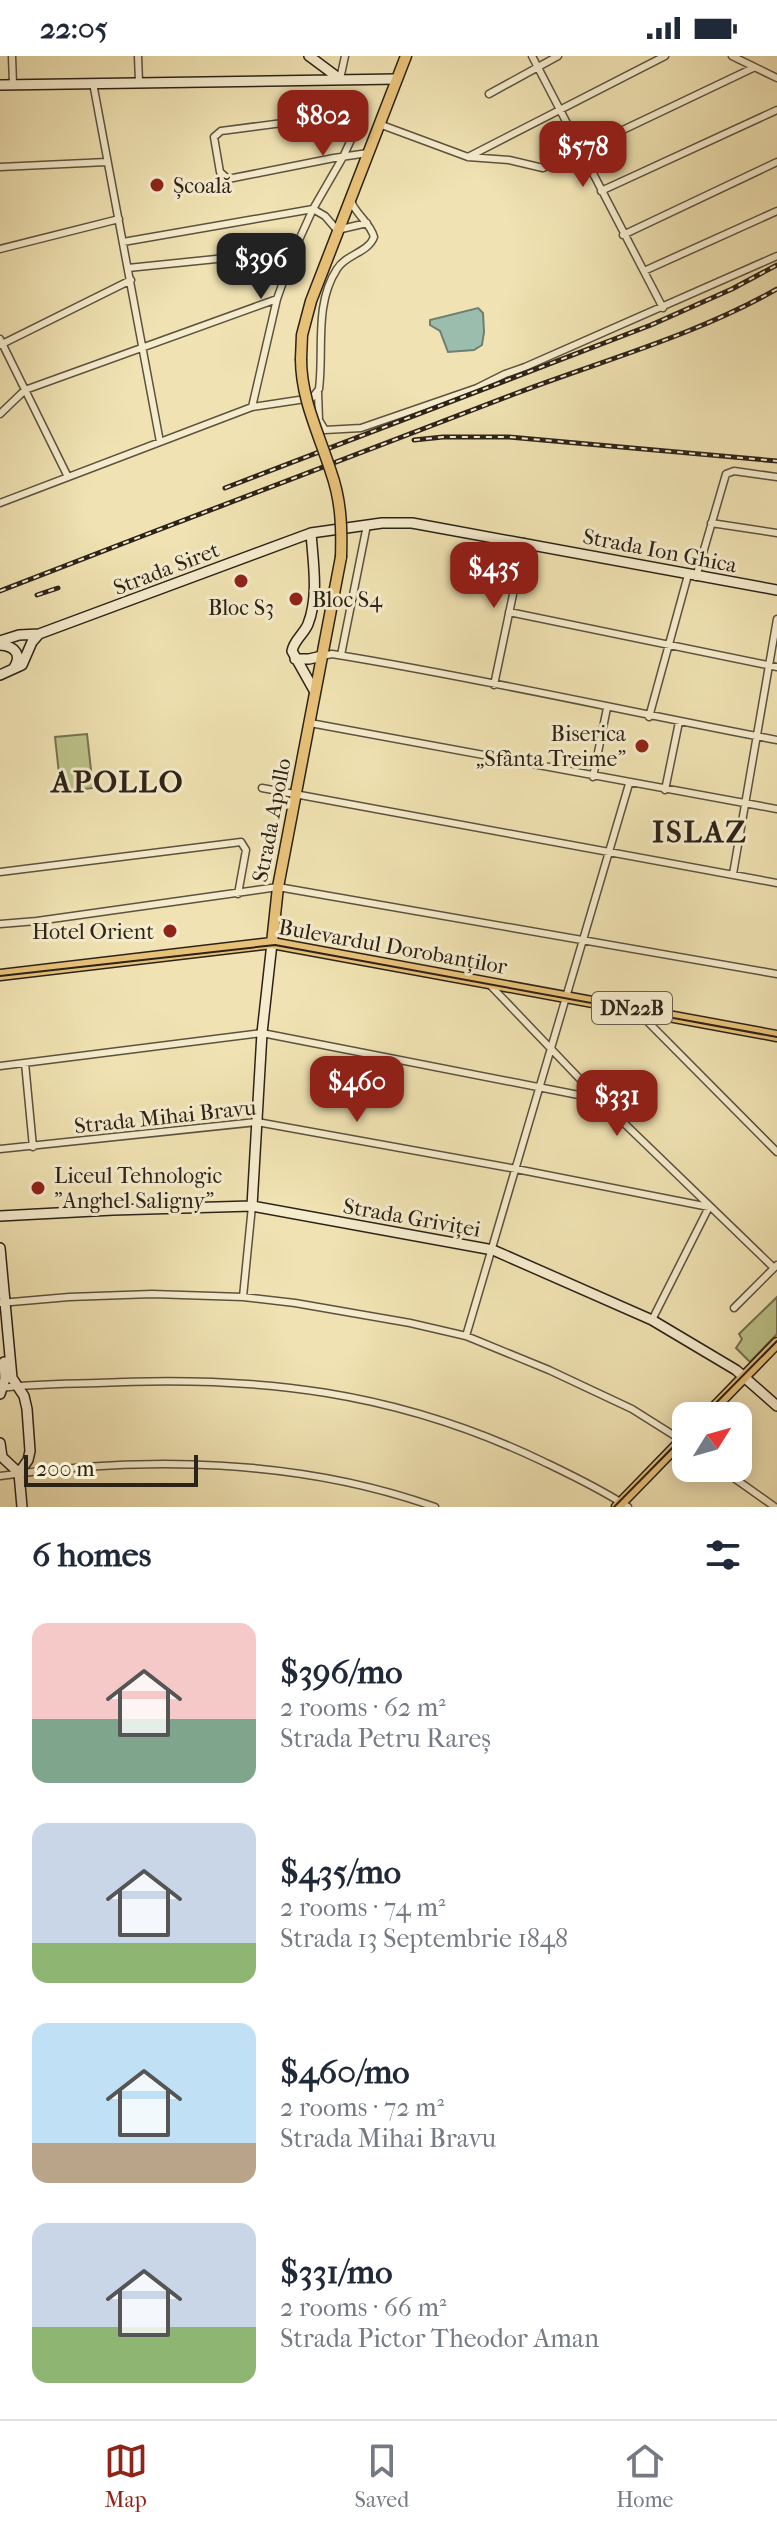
<!DOCTYPE html>
<meta charset="utf-8">
<style>
:root{--surface:#fff;--page:#f6f6f7;--text:#1f2937;--muted:#747a83;--line:#e0e1e3;--accent:#8f2418}
body{margin:0;font-family:"IM FELL French Canon",serif;background:var(--page);color:var(--text);height:100vh;display:flex;flex-direction:column;font-size:30px;white-space:nowrap}
*{box-sizing:border-box;margin:0}
p{font-size:26px;color:var(--muted)}
.icon{flex:none;width:44px;height:44px;fill:none;stroke:currentColor;stroke-width:2;stroke-linecap:round;stroke-linejoin:round}
.map{position:relative;height:1451px;overflow:hidden}
.sheet{display:flex;flex-direction:column;background:var(--surface);flex:1}
.sheet>*{flex:none}
.needle{width:52px;rotate:53deg}
.fabs{position:absolute;left:672px;top:1346px;display:grid;gap:16px}
.fabs a{display:grid;place-items:center;width:80px;height:80px;border-radius:16px;background:var(--surface);box-shadow:0 4px 20px #0003;font-size:40px}
.scale{position:absolute;left:24px;bottom:20px;width:174px;box-sizing:border-box;padding-left:8px;border:4px solid #2b2218;border-top:0;font-size:22px;line-height:28px;white-space:nowrap;color:#2b2218;-webkit-text-stroke:6px #f5eccd;paint-order:stroke}
.price{position:absolute;translate:-50% -68px;padding:0 18px;border-radius:16px;background:var(--accent);color:#fff;font-size:26px;line-height:52px;filter:drop-shadow(0 2px 4px #0008)}
.price::after{content:'';position:absolute;left:50%;top:48px;width:24px;height:18px;margin-left:-12px;background:inherit;clip-path:polygon(0 0,100% 0,50% 100%)}
.price.on{background:#222;color:#fff}
ul{padding:0;list-style:none}
li{display:flex;align-items:center;gap:24px;height:200px;padding:0 32px}
li span{display:grid;place-items:center;flex:none;width:224px;height:160px;border-radius:16px;color:#555}
li>.icon{margin-inline-start:auto}
span .icon{width:96px;height:96px;fill:#fffc;stroke-width:1}
li b{font-size:34px}
h2{display:flex;justify-content:space-between;align-items:center;height:96px;padding:0 32px;font-size:34px}
.status{display:flex;justify-content:space-between;align-items:center;height:56px;padding:0 40px;background:var(--surface);direction:ltr}
.status svg{height:22px;fill:currentColor}
.tabs{display:flex;justify-content:space-around;align-items:center;height:112px;border-top:2px solid var(--line);background:var(--surface);font-size:22px;color:var(--muted)}
.tabs a{display:grid;justify-items:center;gap:4px}
.tabs .on{color:var(--accent)}
.map>svg:first-child{display:block}
.green{fill:#bdc289;stroke:#747250;stroke-width:2}
.water{fill:#9abdae;stroke:#6e7f72;stroke-width:2}
.lines{fill:none;stroke-linecap:round;stroke-linejoin:round}
.street-casing{stroke:#5c523e;stroke-width:9}
.secondary-casing{stroke:#2b2218;stroke-width:12}
.primary-casing{stroke:#2b2218;stroke-width:13}
.street{stroke:#f5eccd;stroke-width:6}
.secondary{stroke:#f5eccd;stroke-width:9}
.primary{stroke:#e8c179;stroke-width:10}
.tram{stroke:#2b2218;stroke-width:2}
.rail-casing{stroke:#2b2218;stroke-width:5}
.rail{stroke:#f5eccd;stroke-width:2;stroke-dasharray:6;stroke-linecap:butt}
.primary-bridge-casing{stroke:#2b2218;stroke-width:13;stroke-linecap:butt}
.primary-bridge{stroke:#e8c179;stroke-width:10}
.poi-dot{fill:#8f2418;stroke:#f5eccd;stroke-width:3}
.labels{text-anchor:middle;stroke-width:6;stroke-linejoin:round;paint-order:stroke}
.shield{fill:#f5eccd;stroke:#685f4e;stroke-width:2}
.shield-label{font-size:20px;font-weight:bold;fill:#2b2218}
.poi-label{font-size:22px;fill:#2b2218;stroke:#f5eccd;text-anchor:start}
.street-label{font-size:22px;fill:#2b2218;stroke:#f5eccd}
.district-label{font-size:30px;font-weight:bold;letter-spacing:2px;fill:#2b2218;stroke:#f5eccd}
</style>
<div class="status"><b>22:05</b><svg viewBox="0 0 49 12"><path d="M0 12V9h3v3zM5 12V6h3v6zM10 12V3h3v9zM15 12V0h3v12zM26 1h20v11H26zM47 4h2v5h-2z"/></svg></div>
<div class="map">
<svg width="777" height="1451" viewBox="0 0 777 1451">
<rect width="100%" height="100%" fill="#f0e2b2"/>
<filter id="stains"><feTurbulence type="fractalNoise" baseFrequency=".0025" numOctaves="4"/><feColorMatrix values="0 0 0 0 .2 0 0 0 0 .09 0 0 0 0 .02 0 0 0 .5 -.17"/></filter>
<radialGradient id="worn" r=".72"><stop offset=".6" stop-color="#630" stop-opacity="0"/><stop offset="1" stop-color="#630" stop-opacity=".3"/></radialGradient>
<path class="green" d="M87,678l6,54 -32,4 -6,-55z
M777,1241v37l-27,28 -14,-14 6,-9 -3,-5z"/>
<path class="water" d="M478,252l5,5 1,19 -2,13 -8,5 -26,2 -8,-21 -10,-6v-5z"/>
<g class="lines">
<g class="street-casing">
<path id="street" d="M12,0l1,28
M138,0l1,26
M532,0l131,252
M732,0l45,22
M340,23l5,-23
M93,27l67,359
M489,38l69,-38
M379,68l89,33 41,3 34,8 210,-100
M468,101l197,-101
M0,111l107,-5
M601,135l176,-81
M623,179l154,-73
M123,186l190,-33 12,7 12,14 30,-7
M0,193l119,-30
M128,212l166,-17
M644,215l133,-60
M0,283l68,138
M0,289l131,-65
M318,336l1,28 6,10 36,-2 116,-40 28,-14 20,-7 252,-111
M252,351l25,-108 17,-48 19,-42 30,-52 19,-41 -4,-3 -137,18 -7,6 6,35 8,7 106,-21 34,-5
M0,358l25,-24 252,-91
M0,447l252,-96 60,-9 7,-9c5,-39 -5,-85 18,-120 9,-15 31,-16 37,-32 -4,-15 -18,-22 -23,-36
M711,467l66,10
M696,521l30,-103 8,-3 43,6
M509,556l268,55
M341,599l26,-130
M322,600l10,-2c149,24 296,58 445,86
M494,629l30,-143
M649,661l39,-142
M310,667l467,86
M593,721l14,-69
M262,732l515,95
M665,734l14,-68
M0,816l241,-30 5,8 -8,44
M733,818l44,-255
M0,868l37,-3 241,-34 499,87
M489,928l110,115 175,169
M638,956l139,140
M25,1007l8,84
M0,1010l262,-33 337,66
M0,1093l257,-27 259,47 193,38 -57,113
M243,1241l9,-91
M0,1247l69,-6 83,-3 91,3 52,6 115,20 56,13 83,34 83,39 54,34
M734,1252l43,-43
M466,1280l163,-552
M0,1332c32,-4 65,-4 97,-5 161,-8 299,8 445,78 29,14 59,28 86,46
M720,1412l55,39
M0,1420c143,-20 298,-18 435,31"/>
</g>
<g class="secondary-casing">
<path id="secondary" d="M309,0l31,23
M0,29l397,-6
M311,477c2,29 8,63 -3,91 -4,10 -14,16 -16,27l23,41
M0,585l19,-6 20,-1 272,-101 71,-10h30l365,67
M0,589c15,1 23,10 13,24
M295,603h14l13,-3
M0,619l22,-10 10,-23 7,-8
M252,1150l10,-173 10,-90
M0,1160l113,-6 139,-4 241,44 159,70 84,50 41,36
M0,1192l12,130 12,18 3,13 3,42 -2,9 -9,13 3,34
M0,1338l5,-15 -1,-17
M0,1387l2,14 17,16"/>
</g>
<g class="primary-casing">
<path id="primary" d="M301,303l1,-24 9,-34 95,-245
M272,887l6,-56 63,-330
M0,919l272,-32 505,93
M706,1360l71,-73
M617,1451l69,-71"/>
</g>
<use href="#street" class="street"/>
<use href="#secondary" class="secondary"/>
<use href="#primary" class="primary"/>
<path class="tram" d="M0,920l275,-31 502,92
M703,1360l74,-75
M614,1451l72,-73"/>
<g class="rail-casing">
<path id="rail" d="M414,384l29,-3h66l268,24
M225,432l426,-163 81,-36 45,-24
M0,535c172,-67 345,-132 517,-198 87,-33 179,-58 260,-104
M37,539l21,-7"/>
</g>
<use href="#rail" class="rail"/>
<g class="primary-bridge-casing">
<path id="primary-bridge" d="M301,303c0,40 18,75 30,113 10,28 11,55 10,85"/>
</g>
<use href="#primary-bridge" class="primary-bridge"/>
</g>
<g class="poi-dot">
<circle cx="157" cy="129" r="8"/>
<circle cx="241" cy="525" r="8"/>
<circle cx="296" cy="543" r="8"/>
<circle cx="642" cy="690" r="8"/>
<circle cx="170" cy="875" r="8"/>
<circle cx="38" cy="1132" r="8"/>
</g>
<g class="labels">
<rect class="shield" x="592" y="936" width="80" height="32" rx="6"/>
<g class="shield-label">
<text x="632" y="959">DN22B</text>
</g>
<g class="poi-label">
<text x="173" y="137">Școală</text>
<text x="312" y="551">Bloc S4</text>
<text x="241" y="559" text-anchor="middle">Bloc S3</text>
<text x="626" y="685" text-anchor="end">Biserica<tspan x="626" dy="25">„Sfânta Treime"</tspan></text>
<text x="154" y="883" text-anchor="end">Hotel Orient</text>
<text x="54" y="1127">Liceul Tehnologic<tspan x="54" dy="25">"Anghel Saligny"</tspan></text>
</g>
<g class="street-label">
<text transform="translate(660 494) rotate(11)" y="8">Strada Ion Ghica</text>
<text transform="translate(166 512) rotate(-21)" y="8">Strada Siret</text>
<text transform="translate(271 764) rotate(-79)" y="8">Strada Apollo</text>
<text transform="translate(393 890) rotate(10)" y="8">Bulevardul Dorobanților</text>
<text transform="translate(165 1060) rotate(-6)" y="8">Strada Mihai Bravu</text>
<text transform="translate(412 1161) rotate(10)" y="8">Strada Griviței</text>
</g>
<g class="district-label">
<text x="118" y="736">APOLLO</text>
<text x="700" y="786">ISLAZ</text>
</g>
</g>
<rect width="100%" height="100%" filter="url(#stains)"/>
<rect width="100%" height="100%" fill="url(#worn)"/>
</svg>
<div class="fabs">
<a><svg class="needle" viewBox="-14 -14 28 28"><path d="M0-13l5 13h-10z" fill="#e53935"/><path d="M0 13l5-13h-10z" fill="#747a83"/></svg></a>
</div>
<div class="scale">200 m</div>
<b class="price" style="left:323px;top:102px">$802</b>
<b class="price" style="left:583px;top:133px">$578</b>
<b class="price on" style="left:261px;top:245px">$396</b>
<b class="price" style="left:494px;top:554px">$435</b>
<b class="price" style="left:357px;top:1068px">$460</b>
<b class="price" style="left:617px;top:1082px">$331</b>
</div>
<section class="sheet">
<h2>6 homes<svg class="icon" aria-label="filters" viewBox="0 0 24 24"><path d="M4 7h16M4 17h16"/><circle cx="9" cy="7" r="2"/><circle cx="15" cy="17" r="2"/></svg></h2>
<ul>
<li><span style="background:linear-gradient(#f6c9c9 60%,#7fa58c 0)"><svg class="icon" aria-label="home" viewBox="0 0 24 24"><path d="M3 11l9-7 9 7M6 9v11h12V9"/></svg></span><div><b>$396/mo</b><p>2 rooms · 62 m²</p><p>Strada Petru Rareș</p></div></li>
<li><span style="background:linear-gradient(#c9d6e8 75%,#8fb573 0)"><svg class="icon" aria-label="home" viewBox="0 0 24 24"><path d="M3 11l9-7 9 7M6 9v11h12V9"/></svg></span><div><b>$435/mo</b><p>2 rooms · 74 m²</p><p>Strada 13 Septembrie 1848</p></div></li>
<li><span style="background:linear-gradient(#bfe0f5 75%,#b9a48a 0)"><svg class="icon" aria-label="home" viewBox="0 0 24 24"><path d="M3 11l9-7 9 7M6 9v11h12V9"/></svg></span><div><b>$460/mo</b><p>2 rooms · 72 m²</p><p>Strada Mihai Bravu</p></div></li>
<li><span style="background:linear-gradient(#c9d6e8 65%,#8fb573 0)"><svg class="icon" aria-label="home" viewBox="0 0 24 24"><path d="M3 11l9-7 9 7M6 9v11h12V9"/></svg></span><div><b>$331/mo</b><p>2 rooms · 66 m²</p><p>Strada Pictor Theodor Aman</p></div></li>
</ul>
</section>
<nav class="tabs">
<a class="on"><svg class="icon" aria-label="map" viewBox="0 0 24 24"><path d="M3 6l6-2 6 2 6-2v14l-6 2-6-2-6 2zM9 4v14M15 6v14"/></svg>Map</a>
<a><svg class="icon" aria-label="saved" viewBox="0 0 24 24"><path d="M7 4h10v16l-5-4-5 4z"/></svg>Saved</a>
<a><svg class="icon" aria-label="home" viewBox="0 0 24 24"><path d="M3 11l9-7 9 7M6 9v11h12V9"/></svg>Home</a>
</nav>
